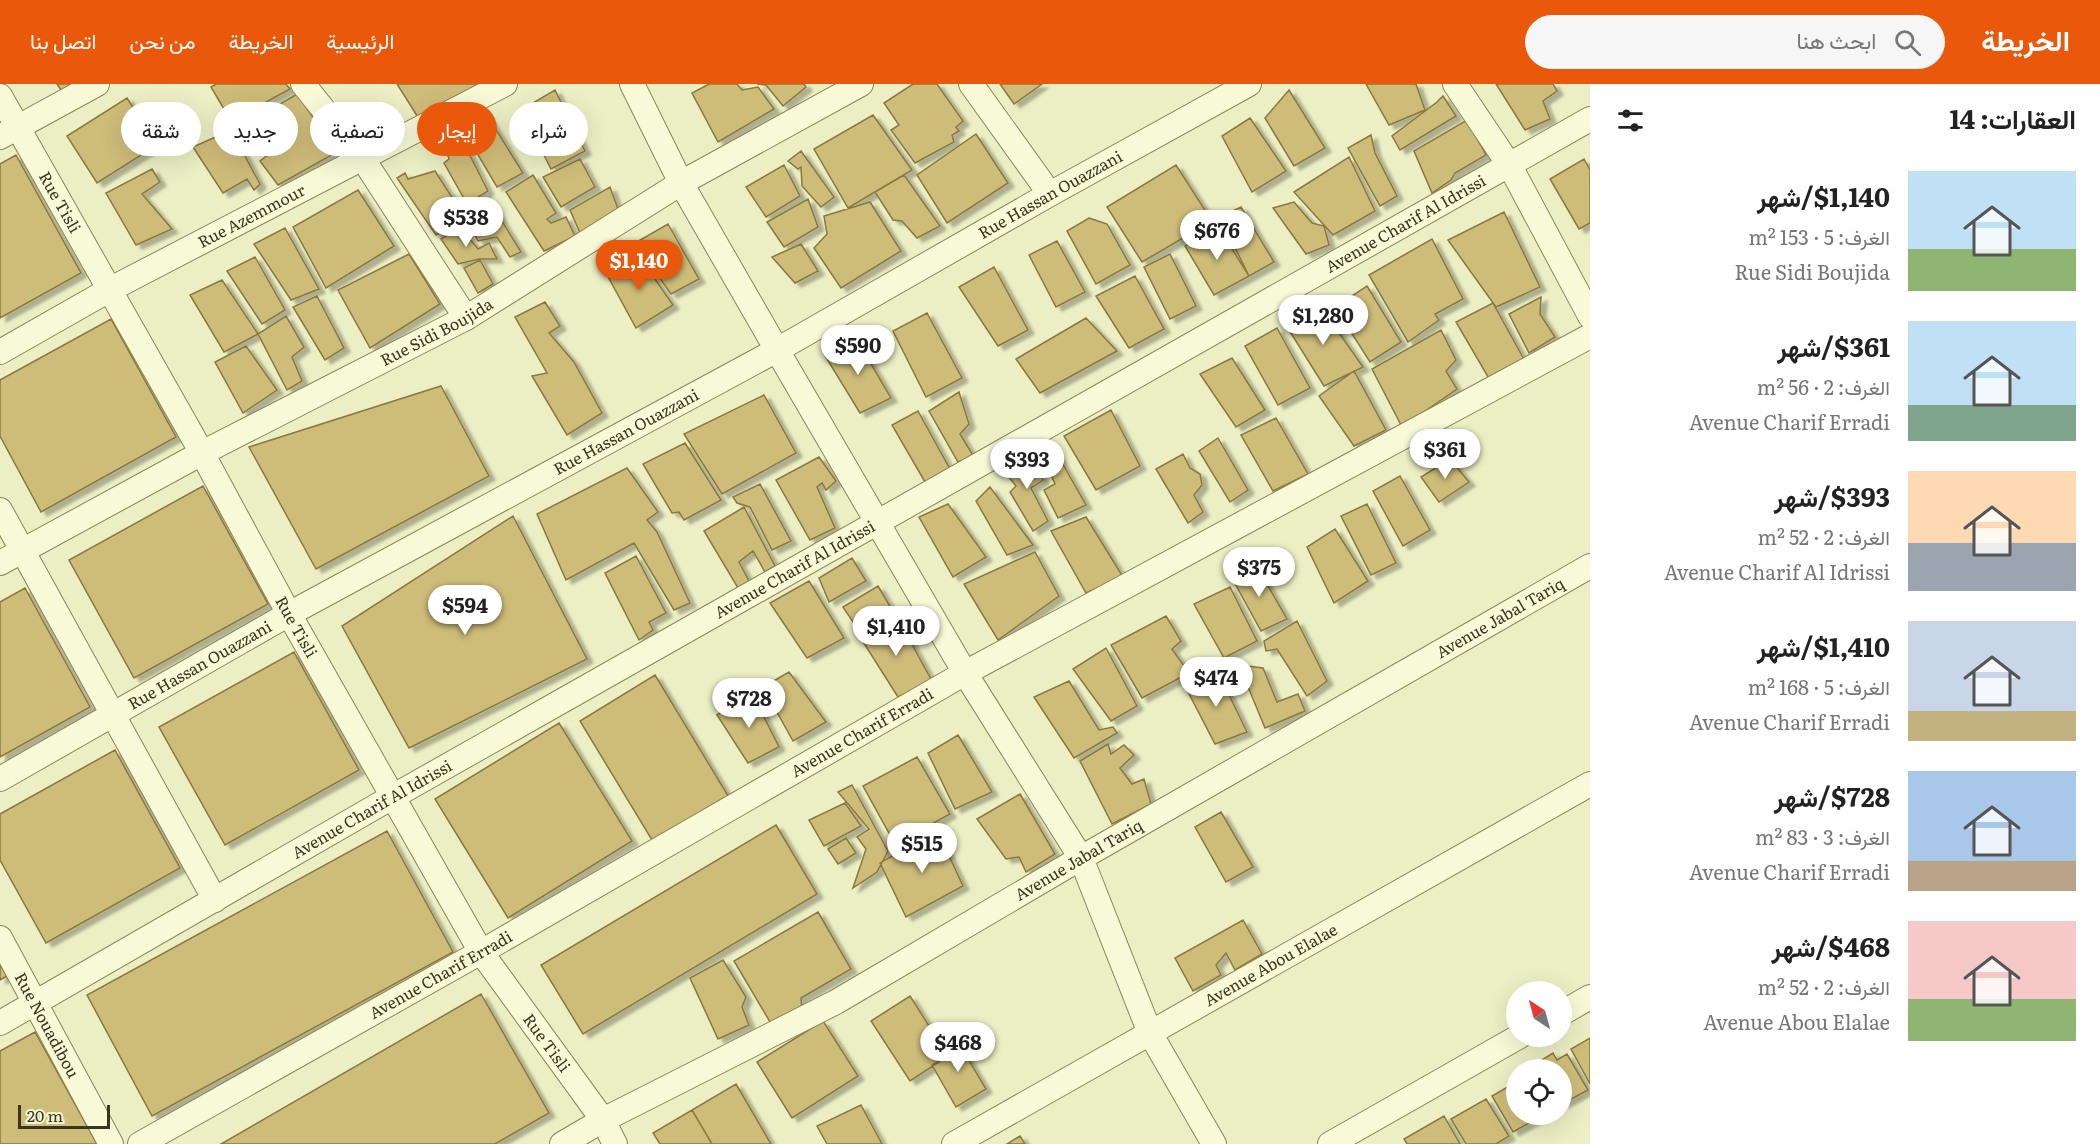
<!DOCTYPE html>
<html lang="ar">
<meta charset="utf-8">
<style>
:root{--surface:#fff;--page:#f6f6f6;--text:#222;--muted:#767676;--accent:#ea580c}
body{margin:0;font-family:Literata,Vazirmatn,serif;background:var(--page);color:var(--text);direction:rtl;height:100vh;display:flex;flex-direction:column;font-size:22px;white-space:nowrap}
*{box-sizing:border-box;margin:0}
p{font-size:20px;color:var(--muted)}
.icon{flex:none;width:33px;height:33px;fill:none;stroke:currentColor;stroke-width:2;stroke-linecap:round;stroke-linejoin:round}
.map{position:relative;flex:1;overflow:hidden;direction:ltr}
.panel{display:flex;flex-direction:column;background:var(--surface);width:510px}
.panel>*{flex:none}
.hud{position:absolute;left:18px;top:18px;width:570px;height:54px;direction:rtl;display:flex;gap:12px}
.needle{width:39px;rotate:324deg}
.fabs{position:absolute;left:1506px;top:897px;display:grid;gap:12px}
.fabs a{display:grid;place-items:center;width:66px;height:66px;border-radius:50%;background:var(--surface);box-shadow:0 6px 24px #0002;font-size:30px}
.scale{position:absolute;left:18px;bottom:15px;width:92px;box-sizing:border-box;padding-left:6px;border:3px solid #3a351e;border-top:0;font-size:16px;line-height:21px;white-space:nowrap;color:#3a351e;-webkit-text-stroke:4px #f3f6d3;paint-order:stroke}
.price{position:absolute;translate:-50% -51px;padding:0 14px;border-radius:21px;background:#fff;color:#222;font-size:20px;line-height:39px;filter:drop-shadow(0 2px 3px #0008)}
.price::after{content:'';position:absolute;left:50%;top:36px;width:18px;height:14px;margin-left:-9px;background:inherit;clip-path:polygon(0 0,100% 0,50% 100%)}
.price.active{background:var(--accent);color:#fff}
ul{padding:0;list-style:none}
li{display:flex;align-items:center;gap:18px;height:150px;padding:0 24px}
li span{display:grid;place-items:center;flex:none;width:168px;height:120px;border-radius:0px;color:#555}
li>.icon{margin-inline-start:auto}
span .icon{width:72px;height:72px;fill:#fffc;stroke-width:1}
li b{font-size:26px}
h2{display:flex;justify-content:space-between;align-items:center;height:72px;padding:0 24px;font-size:26px}
.pill{padding:0 21px;border-radius:27px;background:var(--surface);box-shadow:0 6px 24px #0002;font-size:21px;line-height:54px}
.pill.active{background:var(--accent);color:#fff}
header{display:flex;align-items:center;gap:36px;box-sizing:border-box;height:84px;padding:0 30px;background:var(--accent);color:#fff}
header strong{font-size:28px}
nav{display:flex;gap:33px;margin-inline-start:auto;font-size:21px}
.search{width:420px;height:54px;background:var(--page);display:flex;align-items:center;gap:15px;box-sizing:border-box;padding:0 21px;border-radius:33px;color:var(--muted);font-size:22px}
main{display:flex;flex:1;min-height:0}
.map>svg:first-child{display:block}
.building{fill:#cebc79;stroke:#8a783f;stroke-width:1.5;filter:url(#shadow)}
.lines{fill:none;stroke-linecap:round;stroke-linejoin:round}
.street-casing{stroke:#8a855a;stroke-width:26}
.street{stroke:#f7f9d7;stroke-width:24}
.labels{text-anchor:middle;stroke-width:4.5;stroke-linejoin:round;paint-order:stroke}
.street-label{font-size:16px;fill:#3a351e;stroke:#f3f6d3}
</style>
<header>
<strong>الخريطة</strong>
<div class="search"><svg class="icon" aria-label="search" viewBox="0 0 24 24"><circle cx="10" cy="10" r="6"/><path d="M15 15l6 6"/></svg>ابحث هنا</div>
<nav><a>الرئيسية</a><a>الخريطة</a><a>من نحن</a><a>اتصل بنا</a></nav>
</header>
<main>
<section class="panel">
<h2>العقارات: 14<svg class="icon" aria-label="filters" viewBox="0 0 24 24"><path d="M4 7h16M4 17h16"/><circle cx="9" cy="7" r="2"/><circle cx="15" cy="17" r="2"/></svg></h2>
<ul>
<li><span style="background:linear-gradient(#bfe0f5 65%,#8fb573 0)"><svg class="icon" aria-label="home" viewBox="0 0 24 24"><path d="M3 11l9-7 9 7M6 9v11h12V9"/></svg></span><div><b>$1,140/شهر</b><p>الغرف: 5 · 153 m²</p><p>Rue Sidi Boujida</p></div></li>
<li><span style="background:linear-gradient(#bfe0f5 70%,#7fa58c 0)"><svg class="icon" aria-label="home" viewBox="0 0 24 24"><path d="M3 11l9-7 9 7M6 9v11h12V9"/></svg></span><div><b>$361/شهر</b><p>الغرف: 2 · 56 m²</p><p>Avenue Charif Erradi</p></div></li>
<li><span style="background:linear-gradient(#ffd9b3 60%,#9aa5b1 0)"><svg class="icon" aria-label="home" viewBox="0 0 24 24"><path d="M3 11l9-7 9 7M6 9v11h12V9"/></svg></span><div><b>$393/شهر</b><p>الغرف: 2 · 52 m²</p><p>Avenue Charif Al Idrissi</p></div></li>
<li><span style="background:linear-gradient(#c9d6e8 75%,#c2b280 0)"><svg class="icon" aria-label="home" viewBox="0 0 24 24"><path d="M3 11l9-7 9 7M6 9v11h12V9"/></svg></span><div><b>$1,410/شهر</b><p>الغرف: 5 · 168 m²</p><p>Avenue Charif Erradi</p></div></li>
<li><span style="background:linear-gradient(#a9c7e8 75%,#b9a48a 0)"><svg class="icon" aria-label="home" viewBox="0 0 24 24"><path d="M3 11l9-7 9 7M6 9v11h12V9"/></svg></span><div><b>$728/شهر</b><p>الغرف: 3 · 83 m²</p><p>Avenue Charif Erradi</p></div></li>
<li><span style="background:linear-gradient(#f6c9c9 65%,#8fb573 0)"><svg class="icon" aria-label="home" viewBox="0 0 24 24"><path d="M3 11l9-7 9 7M6 9v11h12V9"/></svg></span><div><b>$468/شهر</b><p>الغرف: 2 · 52 m²</p><p>Avenue Abou Elalae</p></div></li>
</ul>
</section>
<div class="map">
<svg width="1590" height="1060" viewBox="0 0 1590 1060">
<defs>
<filter id="shadow"><feDropShadow dx="6" dy="4" stdDeviation="1.5" flood-color="#0004"/></filter>
</defs>
<rect width="100%" height="100%" fill="#ecefc3"/>
<path class="building" d="M57,0h22l-16,9z
M216,0h70l4,5 -59,32 -20,-34z
M397,0h83l-61,35z
M709,0h28l5,6 16,-3 16,22 -56,33 -26,-49z
M757,0h47l2,3 -23,19 -17,-21z
M913,0h24l26,37 -7,6 3,4 -7,4 2,7 -39,21 -24,-33 8,-5 -15,-22z
M1000,0h42l-28,20z
M1366,0h50l9,26 -36,15z
M1496,0h57l4,7 -14,10 7,18 -25,11z
M555,6l30,61 -34,18 -30,-59z
M1289,6l36,58 -31,18 -29,-48z
M297,10l40,58 -59,33 -18,-24 27,-20 -13,-18 12,-9 -6,-10z
M1443,12l13,20 -56,34 -8,-14 45,-34z
M127,14l30,47 -60,38 -30,-47z
M487,31l36,58 -26,14 -35,-59z
M873,31l39,55 -64,38 -34,-59z
M1250,34l36,53 -34,21 -30,-56z
M1467,36l19,35 -31,18 -4,7 -19,13 -18,-42z
M231,46l29,54 -6,6 -7,-11 -24,14 -30,-46z
M459,50l29,57 -21,13 -23,-41 5,-4 -5,-15z
M976,50l32,49 -61,40 -30,-48z
M1371,51l4,18 22,43 -17,10 -32,-58z
M801,67l33,46 -13,10 -19,-21 -1,-19 -3,2 -10,-8z
M16,71l65,118 -81,45v-154z
M1349,73l26,54 -42,24 -39,-43z
M580,75l15,28 -34,20 -18,-30z
M1584,75l6,11v53l-11,6 -29,-50z
M784,81l16,31 -34,21 -20,-30z
M1176,81l36,56 -70,41 -35,-55z
M152,85l8,13 -18,12 30,35 -36,16 -30,-52z
M435,87l27,42 -7,4 2,6 -21,12 -39,-57 8,-5 3,6z
M533,91l23,38 -9,6 4,4 15,-6 9,19 -31,15 -38,-59z
M904,91l36,51 -23,12 -15,-17 -9,-1 -18,-28z
M610,103l8,22 -38,24 -10,-23z
M358,106l36,56 -68,42 -33,-61z
M808,115l10,28 -34,20 -17,-25z
M489,116l32,52 -11,5 -13,-20 -19,4 -10,-18 6,-4 -5,-7z
M870,118l31,49 -60,37 -27,-40 13,-14 -3,-18z
M1294,118l18,21 12,3 5,19 -23,9 -33,-46z
M1241,123l33,55 -25,14 -29,-59z
M1504,128l36,75 -44,20 -48,-67z
M1089,134l18,6 23,41 -34,19 -29,-53z
M668,140l31,55 -28,15 -36,-51z
M1217,141l32,51 -35,19 -29,-49z
M460,143l18,22 11,-6 8,16h-18l-21,5 -17,-25z
M285,144l34,61 -28,11 -37,-56z
M1432,155l31,60 -28,15 4,6 -31,22 -39,-67z
M1057,157l28,51 -29,15 -27,-52z
M801,160l17,27 -23,12 -23,-26z
M409,170l31,50 -70,44 -32,-58z
M1170,170l26,52 -26,13 -26,-52z
M639,172l34,49 -37,23 -30,-55z
M255,173l30,53 -23,14 -35,-53z
M480,176l13,24 -15,9 -14,-25z
M994,183l34,63 -30,16 -39,-59z
M1135,192l29,53 -35,19 -33,-52z
M222,196l36,54 -34,18 -34,-57z
M1367,202l34,56 -31,20 -35,-55z
M317,212l27,52 -19,12 -32,-53z
M1541,213l-1,17 15,23 -26,16 -20,-39z
M545,218l15,24 -11,7 25,29 28,51 -35,22 -35,-59 15,-3 -32,-56z
M1493,219l33,60 -35,19 -35,-60z
M1315,222l15,14 33,47 -39,19 -40,-64z
M927,229l35,65 -36,19 -33,-66z
M286,232l18,31 -12,10 10,24 -15,9 -29,-56z
M1086,234l31,33 -77,42 -24,-34z
M111,235l65,118 -135,75 -41,-76v-56z
M1277,244l33,60 -32,17 -33,-59z
M1441,246l15,30 -10,11 11,18 -55,38 -30,-58z
M856,254l35,60 -31,15 -36,-59z
M246,262l31,44 -34,23 -28,-51z
M1232,274l33,52 -29,17 -36,-53z
M1354,287l32,59 -32,16 -35,-50z
M441,302l48,90 -173,93 -67,-122z
M959,308l10,32 -9,10 14,23 -16,5 -29,-51z
M764,311l32,58 -74,41 -38,-60z
M1111,326l29,56 -44,24 -32,-54z
M918,327l33,60 -26,11 -33,-57z
M1276,334l32,56 -35,17 -32,-56z
M1218,354l30,52 -18,12 -31,-51z
M685,359l36,57 -37,20 -5,-8 -7,1 -29,-49z
M1032,370l11,26 -12,8 17,33 -15,10 -23,-39 6,-6 -13,-16z
M1057,370l29,51 -28,13 -14,-28 11,-6 -11,-25z
M1183,370l7,14 10,6 2,11 -8,10 9,17 -15,11 -32,-54z
M819,373l17,24 -10,9 -4,-7 -5,4 18,41 -25,12 -34,-60z
M1450,375l19,23 -30,20 -18,-25z
M627,384l31,44 -11,8 10,12 33,71 -16,7 -40,-67 -68,37 -29,-66z
M1400,392l30,54 -27,16 -30,-55z
M760,400l31,57 -19,9 -22,-43 -13,-4 -4,-6z
M203,402l65,118 -134,74 -65,-118z
M990,403l43,58 -26,10 -31,-54z
M948,420l38,53 -33,20 -34,-60z
M1367,420l29,59 -25,12 -30,-59z
M744,423l31,59 -10,6 -12,-21 -14,11 10,19 -11,7 -34,-57z
M513,432l74,143 -178,89 -67,-122z
M1086,433l37,60 -37,16 -35,-62z
M1335,445l33,52 -34,22 -27,-56z
M1035,468l24,44 -61,44 -34,-56z
M636,472l30,57 -17,9 4,8 -14,10 -34,-67z
M852,474l14,23 -37,21 -10,-24z
M1255,479l32,56 -26,12 -29,-53z
M809,497l35,57 -37,20 -37,-55z
M878,502l16,27 -35,18 -16,-24z
M1230,503l27,54 -33,17 -30,-54z
M25,504l65,119 -90,50v-155z
M1166,532l15,25 -9,8 17,24 -47,25 -31,-53z
M897,533l35,64 -34,16 -38,-60z
M1297,537l30,60 -20,15 -30,-47 -11,2 -2,-10z
M1106,564l31,58 -26,15 -38,-52z
M294,568l65,118 -134,75 -66,-118z
M1239,581l24,3 14,34 21,-8 7,17 -40,17z
M1217,586l30,62 -32,12 -30,-58z
M789,588l37,50 -33,19 -30,-54z
M655,591l75,124 -75,46 -75,-124z
M1069,597l30,49 14,-3 4,6 -43,25 -40,-61z
M752,609l27,54 -31,16 -31,-48z
M559,639l73,118 -124,77 -73,-119z
M958,651l34,57 -37,17 -27,-56z
M1108,660l3,10 13,-9 10,10 -14,13 12,16 12,-5 7,25 -39,20 -32,-63z
M115,666l65,118 -134,75 -46,-83v-46z
M917,673l33,57 -55,30 -32,-58z
M852,701l36,66 -11,21 -24,16 13,-39 -9,-12 12,-8 -31,-37z
M1020,710l35,60 -29,18 -7,-15 -13,2 -29,-40z
M845,719l16,23 -37,20 -15,-26z
M1221,728l32,55 -27,15 -31,-55z
M776,741l41,69 -234,140 -42,-69z
M937,746l26,56 -57,31 -26,-54z
M387,747l66,121 -301,164 -65,-121z
M846,754l10,15 -18,11 -10,-15z
M818,828l33,57 -50,29 1,12 -29,17 -39,-66z
M1243,836l19,34 -27,16 -9,-17 -10,12 5,10 -28,16 -18,-33z
M723,876l23,37 -4,10 7,18 -31,14 -28,-61z
M0,880l7,12 -7,4z
M481,910l68,119 -54,31h-274z
M910,912l38,60 -38,25 -39,-60z
M823,937l35,55 -66,42 -35,-56z
M35,948l62,112h-97v-93z
M954,951l32,54 -30,18 -24,-42 16,-9 -7,-13z
M1590,954v46l-19,-35z
M1553,969l4,7 10,-6 21,36 -26,14v-34h-25l-2,-6z
M1516,998v32h29l-32,18 -21,-36z
M736,1000l35,60h-59l-20,-34z
M1486,1015l23,37 -13,8h-30l-15,-25z
M861,1021l21,39h-55l-10,-18z
M692,1026l20,34h-52l-7,-11z
M1444,1032l16,28h-53l-3,-5z
M1020,1052l5,8h-18z"/>
<g class="lines">
<g class="street-casing">
<g id="street">
<path d="M303,0l60,75 103,159"/>
<path d="M632,0l49,99 96,167 188,323 116,185 69,175 64,111"/>
<path d="M971,0l79,110"/>
<path d="M1455,0l55,82 80,150"/>
<path id="s1" d="M0,12l202,357 87,161 192,338 122,168 12,24"/>
<path d="M0,53l97,-53"/>
<path id="s2" d="M0,268l109,-62 396,-206"/>
<path d="M0,426l215,390"/>
<path id="s3" d="M0,479l202,-110 264,-135 215,-135 180,-99"/>
<path id="s4" d="M0,695l289,-165 488,-264 273,-156 199,-110"/>
<path id="s5" d="M0,854l111,206"/>
<path d="M1562,929l28,-16"/>
<path id="s6" d="M0,939l394,-227 1196,-677"/>
<path id="s7" d="M140,1060l341,-192 484,-279 625,-337"/>
<path id="s8" d="M562,1060l41,-24 233,-118 245,-144 509,-292"/>
<path id="s9" d="M954,1060l636,-360"/>
<path d="M1330,1060l190,-108"/>
</g>
</g>
<use href="#street" class="street"/>
</g>
<g class="labels">
<g class="street-label">
<text dy="6" stroke="none"><textPath href="#s4" startOffset="1202">Rue Hassan Ouazzani</textPath></text>
<text dy="6" stroke="none"><textPath href="#s1" startOffset="122">Rue Tisli</textPath></text>
<text dy="6" stroke="none"><textPath href="#s2" startOffset="286">Rue Azemmour</textPath></text>
<text dy="6" stroke="none"><textPath href="#s6" startOffset="1617">Avenue Charif Al Idrissi</textPath></text>
<text dy="6" stroke="none"><textPath href="#s3" startOffset="494">Rue Sidi Boujida</textPath></text>
<text dy="6" stroke="none"><textPath href="#s4" startOffset="716">Rue Hassan Ouazzani</textPath></text>
<text dy="6" stroke="none"><textPath href="#s6" startOffset="915">Avenue Charif Al Idrissi</textPath></text>
<text dy="6" stroke="none"><textPath href="#s8" startOffset="1076">Avenue Jabal Tariq</textPath></text>
<text dy="6" stroke="none"><textPath href="#s1" startOffset="608">Rue Tisli</textPath></text>
<text dy="6" stroke="none"><textPath href="#s4" startOffset="230">Rue Hassan Ouazzani</textPath></text>
<text dy="6" stroke="none"><textPath href="#s7" startOffset="831">Avenue Charif Erradi</textPath></text>
<text dy="6" stroke="none"><textPath href="#s6" startOffset="429">Avenue Charif Al Idrissi</textPath></text>
<text dy="6" stroke="none"><textPath href="#s8" startOffset="590">Avenue Jabal Tariq</textPath></text>
<text dy="6" stroke="none"><textPath href="#s9" startOffset="364">Avenue Abou Elalae</textPath></text>
<text dy="6" stroke="none"><textPath href="#s7" startOffset="345">Avenue Charif Erradi</textPath></text>
<text dy="6" stroke="none"><textPath href="#s5" startOffset="99">Rue Nouadibou</textPath></text>
<text dy="6" stroke="none"><textPath href="#s1" startOffset="1094">Rue Tisli</textPath></text>
</g>
</g>
</svg>
<div class="fabs">
<a><svg class="needle" viewBox="-14 -14 28 28"><path d="M0-13l5 13h-10z" fill="#e53935"/><path d="M0 13l5-13h-10z" fill="#767676"/></svg></a>
<a><svg class="icon" aria-label="locate" viewBox="0 0 24 24"><circle cx="12" cy="12" r="6"/><path d="M12 2v4M12 18v4M2 12h4M18 12h4"/></svg></a>
</div>
<div class="scale">20 m</div>
<b class="price" style="left:466px;top:164px">$538</b>
<b class="price" style="left:1217px;top:177px">$676</b>
<b class="price active" style="left:639px;top:207px">$1,140</b>
<b class="price" style="left:1323px;top:262px">$1,280</b>
<b class="price" style="left:858px;top:292px">$590</b>
<b class="price" style="left:1445px;top:396px">$361</b>
<b class="price" style="left:1027px;top:406px">$393</b>
<b class="price" style="left:1259px;top:514px">$375</b>
<b class="price" style="left:465px;top:552px">$594</b>
<b class="price" style="left:896px;top:573px">$1,410</b>
<b class="price" style="left:1216px;top:624px">$474</b>
<b class="price" style="left:749px;top:645px">$728</b>
<b class="price" style="left:922px;top:790px">$515</b>
<b class="price" style="left:958px;top:989px">$468</b>
<div class="hud">
<a class="pill">شراء</a>
<a class="pill active">إيجار</a>
<a class="pill">تصفية</a>
<a class="pill">جديد</a>
<a class="pill">شقة</a>
</div>
</div>
</main>
